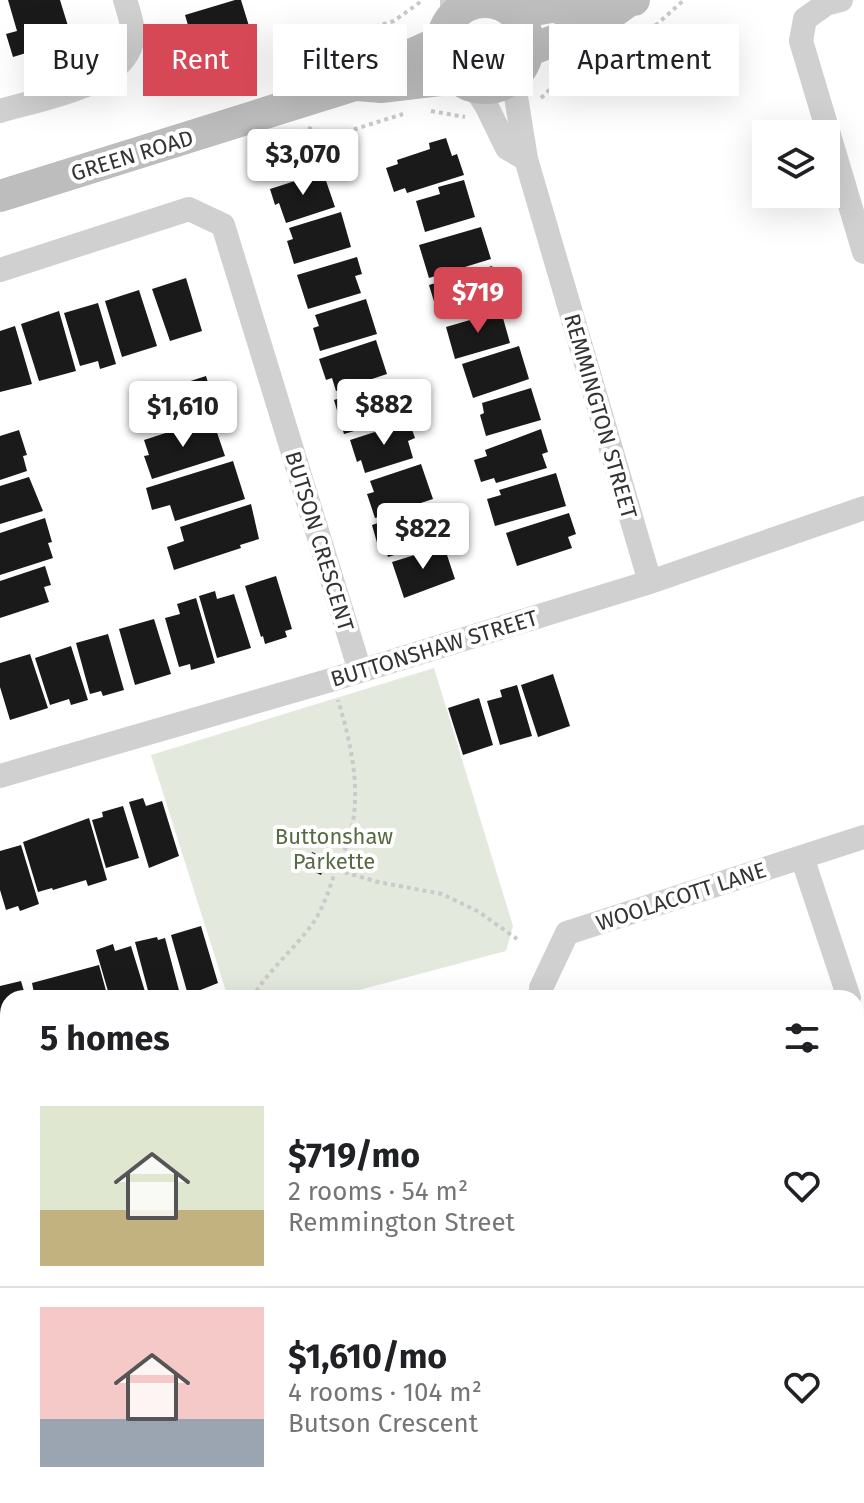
<!DOCTYPE html>
<meta charset="utf-8">
<style>
:root{--surface:#fff;--page:#f2f2f2;--text:#202124;--muted:#757577;--line:#e0e0e0;--accent:#d74856}
body{margin:0;font-family:"Fira Sans",sans-serif;background:var(--page);color:var(--text);height:100vh;display:flex;flex-direction:column;font-size:30px;white-space:nowrap}
*{box-sizing:border-box;margin:0}
p{font-size:26px;color:var(--muted)}
.icon{flex:none;width:44px;height:44px;fill:none;stroke:currentColor;stroke-width:2;stroke-linecap:round;stroke-linejoin:round}
.map{position:relative;flex:1;overflow:hidden}
.drawer{position:absolute;left:0px;top:990px;width:864px;height:514px;display:flex;flex-direction:column;background:var(--surface);border-radius:24px 24px 0 0;box-shadow:0 8px 32px #0002}
.drawer>*{flex:none}
.hud{position:absolute;left:24px;top:24px;width:816px;height:72px;display:flex;gap:16px}
.tools{position:absolute;left:752px;top:120px;display:grid;gap:16px}
.tools a{display:grid;place-items:center;width:88px;height:88px;border-radius:0px;background:var(--surface);box-shadow:0 8px 32px #0002;font-size:40px}
.price{position:absolute;translate:-50% -68px;padding:0 18px;border-radius:8px;background:#fff;color:#222;font-size:26px;line-height:52px;filter:drop-shadow(0 2px 4px #0008)}
.price::after{content:'';position:absolute;left:50%;top:48px;width:24px;height:18px;margin-left:-12px;background:inherit;clip-path:polygon(0 0,100% 0,50% 100%)}
.price.selected{background:var(--accent);color:#fff}
ul{padding:0;list-style:none}
li{display:flex;align-items:center;gap:24px;height:200px;padding:0 40px}
li+li{border-top:2px solid var(--line)}
li span{display:grid;place-items:center;flex:none;width:224px;height:160px;border-radius:0px;color:#555}
li>.icon{margin-inline-start:auto}
span .icon{width:96px;height:96px;fill:#fffc;stroke-width:1}
li b{font-size:34px}
h2{display:flex;justify-content:space-between;align-items:center;height:96px;padding:0 40px;font-size:34px}
.pill{padding:0 28px;border-radius:0px;background:var(--surface);box-shadow:0 8px 32px #0002;font-size:28px;line-height:72px}
.pill.selected{background:var(--accent);color:#fff}
.map>svg:first-child{display:block}
.green{fill:#e3e9dd}
.building{fill:#1a1a1a}
.lines{fill:none;stroke-linecap:round;stroke-linejoin:round}
.path{stroke:#cacaca;stroke-width:4;stroke-dasharray:4 4;stroke-linecap:butt}
.street{stroke:#d0d0d0;stroke-width:24}
.secondary{stroke:#bdbdbd;stroke-width:32}
.labels{text-anchor:middle;stroke-width:8;stroke-linejoin:round;paint-order:stroke}
.street-label{font-size:22px;fill:#333;stroke:#fff}
.park-label{font-size:22px;fill:#576b43;stroke:#fff}
</style>
<div class="map">
<svg width="864" height="1503" viewBox="0 0 864 1503">
<rect width="100%" height="100%" fill="#fff"/>
<path class="green" d="M434,668l79,258 -7,25 -177,47h-101l-77,-243z
M864,1338v138l-8,3v-139z
M513,1496h97l2,7h-98z
M650,1496h156l-21,7h-154z"/>
<path class="building" d="M8,0h52l12,39 -59,18 -7,-23 11,-3z
M235,0h6l12,39 -56,17 -12,-41z
M446,138l6,18 5,-2 7,21 -57,18 -2,-5 -11,4 -8,-24 12,-4 -1,-4 33,-11 -1,-6z
M323,172l12,35 -49,16 -7,-20 -4,2 -5,-16z
M464,180l11,37 -50,15 -9,-31 24,-7 -2,-7z
M341,212l10,35 -57,17 -7,-23 6,-2 -4,-11z
M481,227l10,32 -62,19 -10,-33z
M357,257l5,17 -7,2 6,17 -53,16 -11,-34z
M492,266l9,28 -11,4 1,4 -52,16 -10,-33z
M186,278l16,53 -32,10 -18,-52z
M139,290l18,56 -35,11 -17,-56z
M366,299l11,35 -57,17 -7,-23 6,-2 -4,-11z
M98,303l18,61 -16,5 -2,-8 -18,5 -16,-53z
M59,311l17,60 -37,10 -18,-57z
M501,311l9,32 -55,16 -9,-32z
M15,326l17,58 -32,8v-61z
M376,340l11,34 -51,17 -4,-13 -6,2 -7,-21z
M519,346l10,33 -56,19 -11,-34z
M206,376l11,36 -62,19 -11,-35z
M387,383l5,17 8,-2 5,18 -61,18 -10,-34z
M531,388l10,32 -55,16 -6,-21 4,-2 -2,-10z
M212,418l13,38 -73,23 -8,-23 5,-1 -5,-15z
M409,421l6,17 -7,3 5,17 -48,15 -4,-13 -4,2 -7,-22z
M541,429l7,23 -6,2 5,14 -51,15 -2,-5 -13,4 -7,-22 13,-4 -2,-6z
M19,430l8,25 -4,1 4,15 -27,9v-44z
M233,461l12,38 -70,22 -5,-16 -18,5 -6,-22z
M421,464l12,35 -58,19 -8,-24 7,-2 -4,-11z
M556,473l10,33 -71,20 -8,-27 14,-4 -2,-5z
M29,477l14,34 -43,13v-38z
M251,504l8,35 -19,6 1,3 -67,22 -7,-23 17,-6 -4,-14z
M435,504l6,18 -8,2 6,17 -51,16 -4,-13 -6,2 -6,-21z
M569,513l7,21 -8,3 4,11 -55,18 -11,-33z
M45,518l7,24 -4,1 5,15 -53,17v-42z
M444,546l11,33 -51,19 -12,-36z
M45,566l6,19 -7,2 5,15 -49,16v-37z
M276,576l16,53 -7,2 2,6 -22,7 -2,-8 -2,1 -16,-51z
M215,591l2,8 17,-5 17,54 -34,10 -18,-62z
M196,598l19,65 -24,7 -1,-6 -11,3 -14,-49 15,-4 -3,-10z
M154,619l17,55 -36,11 -16,-56z
M108,634l16,56 -21,6 -2,-5 -11,3 -14,-51z
M71,646l17,54 -17,5 -2,-6 -19,6 -15,-47z
M30,654l18,54 -38,12 -10,-33v-24z
M553,674l17,52 -32,11 -17,-52z
M517,685l15,51 -32,9 -13,-44 15,-4 -2,-7z
M479,698l14,47 -30,10 -15,-47z
M143,798l3,8 16,-5 17,55 -30,12 -20,-66z
M123,806l16,52 -33,10 -14,-48 11,-3 -1,-5z
M89,818l18,62 -19,6 -2,-6 -33,10 -1,-2 -14,4 -15,-50z
M21,845l18,59 -19,7 -2,-5 -12,4 -6,-20v-39z
M312,852l16,7 -7,16 -15,-7z
M201,926l17,57 -30,12 -17,-60z
M157,937l1,3 7,-2 15,56 -15,4h-15l-15,-56z
M113,944l2,7 16,-5 16,52h-37l-14,-48z
M99,965l9,33h-73l-3,-15z
M21,981l5,17h-18l-1,55 -7,-26v-41z
M0,1178l8,21v19l-8,3z
M0,1314l8,19v12l-8,4z
M8,1353v37l-8,4v-37z
M69,1496h46l-9,7h-32z
M393,1496l3,7h-23l-1,-1z
M399,1496h36l2,7h-36z
M438,1496h37l2,7h-36z"/>
<g class="lines">
<path class="path" d="M607,51l30,-9 47,-42
M317,67l42,-36 35,-10 29,-21
M541,98l36,-35
M431,111l34,6
M308,128l25,8 70,-22
M337,870l41,12 64,12 37,18 38,27
M252,998c16,-27 40,-47 59,-72 11,-15 17,-33 23,-51 6,-13 12,-27 16,-40 12,-44 1,-92 -12,-135"/>
<path class="street" d="M491,0l1,2
M841,0l-15,4 -21,15 -4,22 63,211
M452,17v-17
M513,78l13,81 124,423
M474,87l12,18 21,43 19,11
M0,111c39,-12 121,-24 132,-69 3,-13 -3,-29 -7,-42
M0,270l189,-61 34,16 137,446
M0,776l331,-96 319,-98 214,-74
M802,857l47,141
M543,998l-2,-10 26,-55 297,-96
M856,1021l8,24
M0,1107l8,-3
M0,1485l8,9
M196,1503l19,-7"/>
<path class="secondary" d="M442 45a43 43 0 1 1 86 0a43 43 0 1 1-86 0Z
M514,13l77,-12 43,-1
M528,51l70,-28 29,-21
M358,85l23,2 76,-9
M0,196l355,-111c27,-22 56,-28 87,-45"/>
</g>
<g class="labels">
<g class="street-label">
<text transform="translate(132 155) rotate(-17)" y="8">GREEN ROAD</text>
<text transform="translate(601 416) rotate(74)" y="8">REMMINGTON STREET</text>
<text transform="translate(320 541) rotate(73)" y="8">BUTSON CRESCENT</text>
<text transform="translate(434 648) rotate(-17)" y="8">BUTTONSHAW STREET</text>
<text transform="translate(681 896) rotate(-18)" y="8">WOOLACOTT LANE</text>
</g>
<g class="park-label">
<text x="334" y="844">Buttonshaw<tspan x="334" dy="25">Parkette</tspan></text>
</g>
</g>
</svg>
<div class="tools">
<a><svg class="icon" aria-label="layers" viewBox="0 0 24 24"><path d="M12 4l9 5-9 5-9-5zM3 14l9 5 9-5"/></svg></a>
</div>
<b class="price" style="left:303px;top:197px">$3,070</b>
<b class="price selected" style="left:478px;top:335px">$719</b>
<b class="price" style="left:384px;top:447px">$882</b>
<b class="price" style="left:183px;top:449px">$1,610</b>
<b class="price" style="left:423px;top:571px">$822</b>
<div class="hud">
<a class="pill">Buy</a>
<a class="pill selected">Rent</a>
<a class="pill">Filters</a>
<a class="pill">New</a>
<a class="pill">Apartment</a>
</div>
<section class="drawer">
<h2>5 homes<svg class="icon" aria-label="filters" viewBox="0 0 24 24"><path d="M4 7h16M4 17h16"/><circle cx="9" cy="7" r="2"/><circle cx="15" cy="17" r="2"/></svg></h2>
<ul>
<li><span style="background:linear-gradient(#dfe7d0 65%,#c2b280 0)"><svg class="icon" aria-label="home" viewBox="0 0 24 24"><path d="M3 11l9-7 9 7M6 9v11h12V9"/></svg></span><div><b>$719/mo</b><p>2 rooms · 54 m²</p><p>Remmington Street</p></div><svg class="icon" aria-label="heart" viewBox="0 0 24 24"><path d="M12 20l-8-8c-3-5 5-10 8-4 3-6 11-1 8 4z"/></svg></li>
<li><span style="background:linear-gradient(#f6c9c9 70%,#9aa5b1 0)"><svg class="icon" aria-label="home" viewBox="0 0 24 24"><path d="M3 11l9-7 9 7M6 9v11h12V9"/></svg></span><div><b>$1,610/mo</b><p>4 rooms · 104 m²</p><p>Butson Crescent</p></div><svg class="icon" aria-label="heart" viewBox="0 0 24 24"><path d="M12 20l-8-8c-3-5 5-10 8-4 3-6 11-1 8 4z"/></svg></li>
</ul>
</section>
</div>
